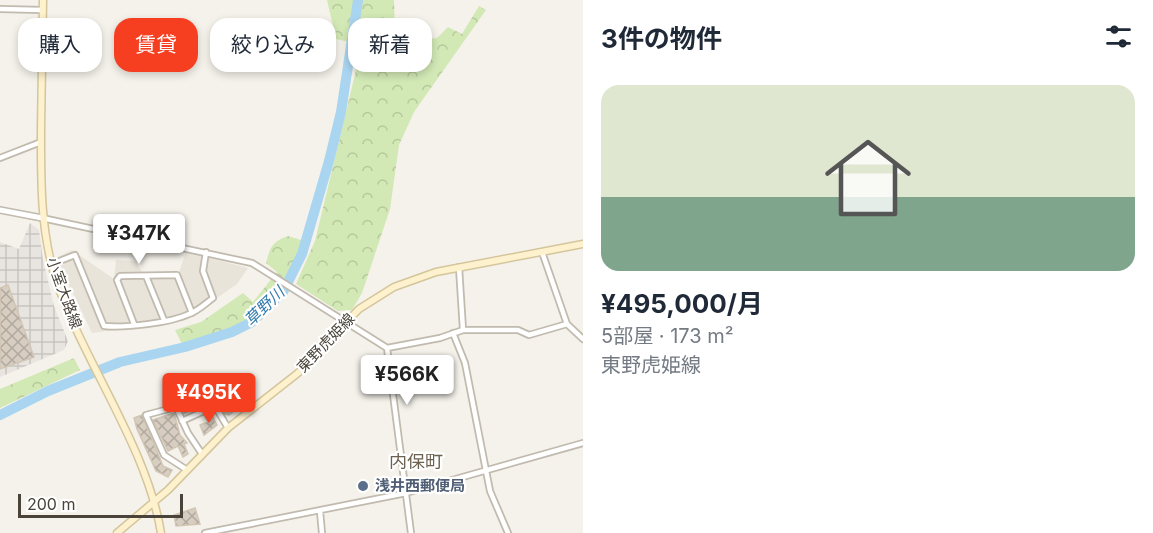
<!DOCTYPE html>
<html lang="ja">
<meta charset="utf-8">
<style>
:root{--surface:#fff;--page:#f6f6f7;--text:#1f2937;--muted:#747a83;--line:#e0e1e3;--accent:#f63e21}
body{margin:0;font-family:Inter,"Noto Sans JP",sans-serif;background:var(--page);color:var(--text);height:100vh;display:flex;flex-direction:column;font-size:22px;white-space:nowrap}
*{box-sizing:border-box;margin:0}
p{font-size:20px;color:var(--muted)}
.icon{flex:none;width:33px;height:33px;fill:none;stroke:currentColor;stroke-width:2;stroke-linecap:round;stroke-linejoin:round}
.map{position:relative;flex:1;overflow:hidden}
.sheet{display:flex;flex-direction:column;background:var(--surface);width:570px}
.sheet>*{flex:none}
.banner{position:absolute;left:18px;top:18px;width:474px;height:54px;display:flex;gap:12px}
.scale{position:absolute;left:18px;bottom:15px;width:165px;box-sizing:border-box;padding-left:6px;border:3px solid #4a4339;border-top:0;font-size:16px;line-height:21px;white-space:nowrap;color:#4a4339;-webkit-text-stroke:4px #fff;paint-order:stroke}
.price{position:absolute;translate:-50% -51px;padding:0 14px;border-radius:6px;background:#fff;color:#222;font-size:20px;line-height:39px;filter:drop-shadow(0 2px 3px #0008)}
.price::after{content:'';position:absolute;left:50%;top:36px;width:18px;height:14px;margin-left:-9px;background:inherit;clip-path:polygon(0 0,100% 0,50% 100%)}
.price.current{background:var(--accent);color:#fff}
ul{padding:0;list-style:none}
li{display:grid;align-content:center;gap:12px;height:318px;padding:0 18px}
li+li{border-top:2px solid var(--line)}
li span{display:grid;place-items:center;height:186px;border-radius:18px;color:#555}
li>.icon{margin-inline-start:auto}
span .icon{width:108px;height:108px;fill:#fffc;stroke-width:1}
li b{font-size:26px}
h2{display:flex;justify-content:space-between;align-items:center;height:72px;padding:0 18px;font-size:26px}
.chip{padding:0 21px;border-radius:18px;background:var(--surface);box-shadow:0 3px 9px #0003;font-size:21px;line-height:54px}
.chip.current{background:var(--accent);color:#fff}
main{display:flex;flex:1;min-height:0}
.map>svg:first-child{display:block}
.residential{fill:#e9e4da}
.industrial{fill:url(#industrial-grid)}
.forest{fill:url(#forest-crowns)}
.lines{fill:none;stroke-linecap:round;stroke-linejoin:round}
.river{stroke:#aad5f0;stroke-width:10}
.building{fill:url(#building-cross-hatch);stroke:#d2c6b4;stroke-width:1.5}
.minor-casing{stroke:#c1baae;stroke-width:8}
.tertiary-casing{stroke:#c1baae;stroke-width:8}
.secondary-casing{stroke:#d4c59c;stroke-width:9}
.minor{stroke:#fff;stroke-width:4.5}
.tertiary{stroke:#fff;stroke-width:5}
.secondary{stroke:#fef1cd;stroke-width:6}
.service-dot{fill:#5c6f8a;stroke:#fff;stroke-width:2}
.labels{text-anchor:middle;stroke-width:4.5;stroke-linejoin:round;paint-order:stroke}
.street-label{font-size:15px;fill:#4a4339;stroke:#fff}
.service-label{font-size:15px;font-weight:bold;fill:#4e5e75;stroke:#fff;text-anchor:start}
.water-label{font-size:16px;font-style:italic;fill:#307aad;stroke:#fff}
.quarter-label{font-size:18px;fill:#6d6150;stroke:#fff}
</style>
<main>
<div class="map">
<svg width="583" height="533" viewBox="0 0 583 533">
<defs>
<pattern id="industrial-grid" width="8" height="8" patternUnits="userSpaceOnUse" patternTransform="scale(1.5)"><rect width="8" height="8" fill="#e8e4e0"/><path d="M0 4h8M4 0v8" fill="none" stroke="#c8c5c1"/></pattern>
<pattern id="forest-crowns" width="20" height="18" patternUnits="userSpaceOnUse" patternTransform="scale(1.5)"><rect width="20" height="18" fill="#d2e8b5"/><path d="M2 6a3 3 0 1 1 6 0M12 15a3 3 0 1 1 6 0" fill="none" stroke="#b6c89c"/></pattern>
<pattern id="building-cross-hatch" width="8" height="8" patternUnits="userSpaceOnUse" patternTransform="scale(1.5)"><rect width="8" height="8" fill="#d7cec1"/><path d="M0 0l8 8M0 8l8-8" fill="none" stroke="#b0a99e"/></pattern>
</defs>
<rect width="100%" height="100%" fill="#f5f2eb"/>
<path class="residential" d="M72,250l42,29 2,-19 19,1 8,12 36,-1 7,-20 62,16 -11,16 -47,33 -14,4 -84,12 -36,-75z"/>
<path class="industrial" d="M30,223l9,7 4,30 11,46 14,35 -4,9 -64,27v-135l19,7z"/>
<path class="forest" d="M327,0h67l1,32 6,10 36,-4 11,-11 14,7 17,-28 7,4 -72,102 -15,33 -9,64 -28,84 -10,17 -14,1 -42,-27 19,-43 47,-196 -26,-6z
M288,236l16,5c-8,16 -14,36 -25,51 -23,32 -60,42 -96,54l-8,-16 26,-8 42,-29 10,9 24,-30 -11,-9c4,-15 6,-22 22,-27z
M74,358l6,12 -80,38v-19z"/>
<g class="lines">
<path class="river" d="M0,415l48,-24 72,-29 65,-15 47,-15 20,-10 31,-30 19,-38 27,-93 12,-49 17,-112"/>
</g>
<path class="building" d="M8,285l26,72 -34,12v-81z
M210,395l3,5 -29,14 -2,-6z
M230,396l8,12 -9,7 -4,-1 -4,-9 1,-4z
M174,413l6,22 7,8 -3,1 4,10 -5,3 -5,-11 -10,5 -15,-31z
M211,413l6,12 -13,10 -4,-10 8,-3 -3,-6z
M142,415l21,51 9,4 -4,7 -12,-6 -19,-42 -3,-11z
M195,508l5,16 -24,2 -2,-11z"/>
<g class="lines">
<g class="minor-casing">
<path id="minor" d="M0,9l42,1
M0,158l41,-16
M42,218l210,45 135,85 24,185
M542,252l25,72 16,15
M52,264l23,-9 29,71c21,2 66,-3 85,-12 9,-3 17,-11 24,-16l-10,-27 3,-19
M459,267l4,63
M146,276l18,44
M134,324l-17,-44 3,-4 57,-1 15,38
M453,333l12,30 25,128 18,42
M387,348l53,-10 23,-8h55l11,5 38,-11
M182,421l33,-15 13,22
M187,470l-23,-15 -18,-40 30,-8 12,26 14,21
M320,511l2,22
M205,533l201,-40 177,-50"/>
</g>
<g class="tertiary-casing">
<path id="tertiary" d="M0,210l42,8"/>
</g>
<g class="secondary-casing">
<path id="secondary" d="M43,0c-1,43 -1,85 -2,128 0,50 -1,100 14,149 28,85 92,169 106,256
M117,533l51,-43 60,-62 70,-55 61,-64 35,-22 42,-15 147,-28"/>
</g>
<use href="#minor" class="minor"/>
<use href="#tertiary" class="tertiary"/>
<use href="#secondary" class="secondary"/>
</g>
<circle class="service-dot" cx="363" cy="486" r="6"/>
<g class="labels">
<g class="street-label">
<text transform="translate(64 293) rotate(70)" y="5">小室大路線</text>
<text transform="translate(326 343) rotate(-46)" y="5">東野虎姫線</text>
</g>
<g class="service-label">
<text x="375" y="491">浅井西郵便局</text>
</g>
<g class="water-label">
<text transform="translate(264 306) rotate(-44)" y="6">草野川</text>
</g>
<g class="quarter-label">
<text x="416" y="468">内保町</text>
</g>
</g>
</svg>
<div class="scale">200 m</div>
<b class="price" style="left:139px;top:265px">¥347K</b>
<b class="price" style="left:407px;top:406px">¥566K</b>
<b class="price current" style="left:209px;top:424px">¥495K</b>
<div class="banner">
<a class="chip">購入</a>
<a class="chip current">賃貸</a>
<a class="chip">絞り込み</a>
<a class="chip">新着</a>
</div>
</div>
<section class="sheet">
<h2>3件の物件<svg class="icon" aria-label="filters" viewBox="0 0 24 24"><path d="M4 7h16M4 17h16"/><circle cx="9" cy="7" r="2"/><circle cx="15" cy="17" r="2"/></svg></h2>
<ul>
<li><span style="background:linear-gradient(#dfe7d0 60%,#7fa58c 0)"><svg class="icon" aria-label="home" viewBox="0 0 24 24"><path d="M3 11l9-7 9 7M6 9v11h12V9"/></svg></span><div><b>¥495,000/月</b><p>5部屋 · 173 m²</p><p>東野虎姫線</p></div></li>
</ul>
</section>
</main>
